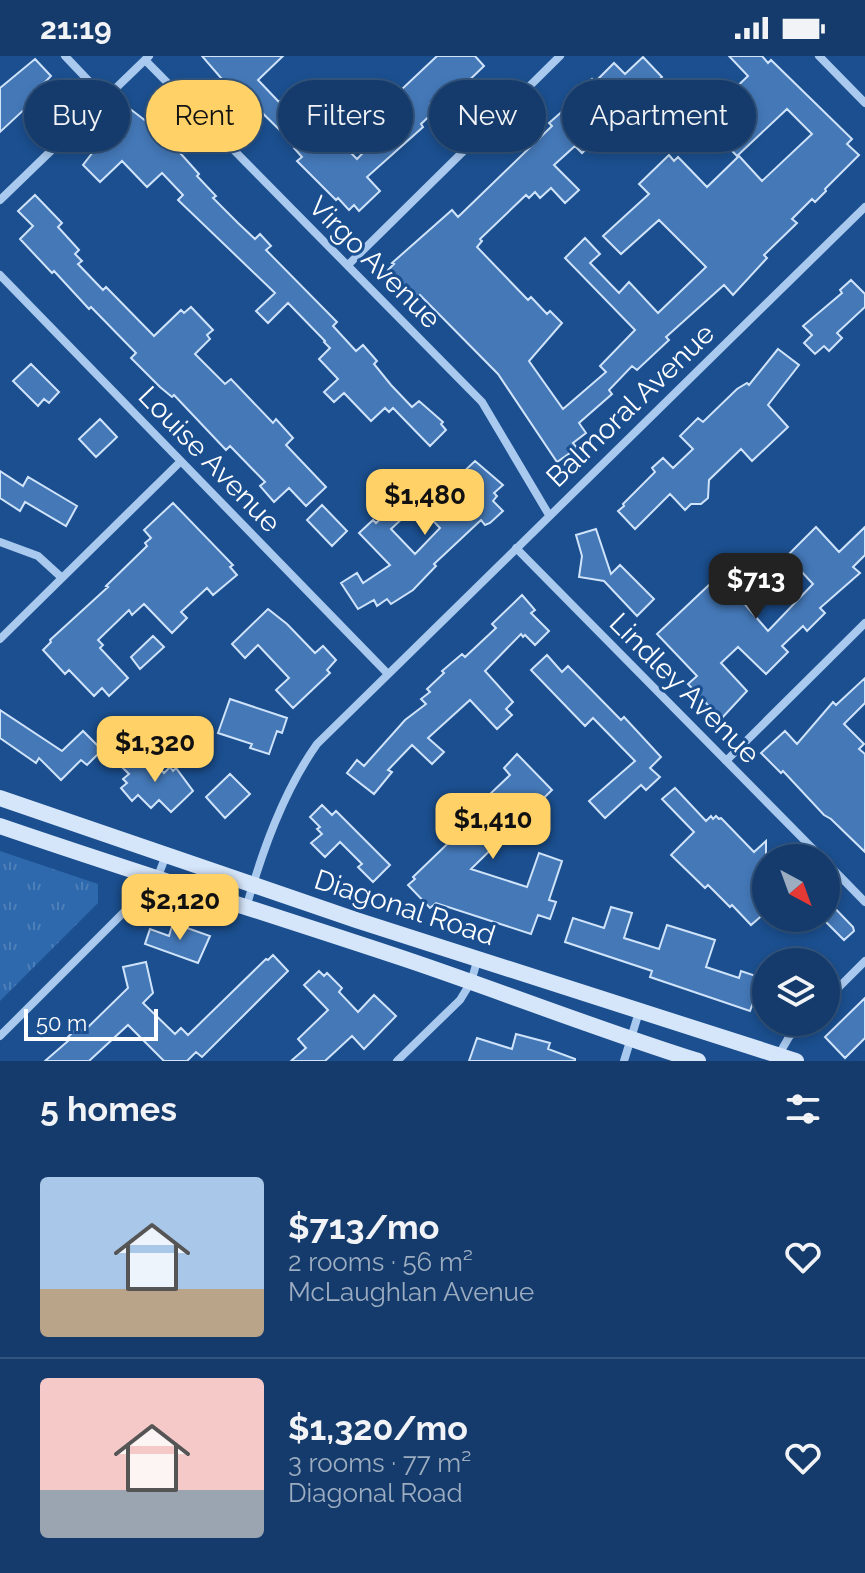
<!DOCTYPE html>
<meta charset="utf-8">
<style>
:root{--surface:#143b6b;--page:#1d4271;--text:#f1f3f6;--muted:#9dadc1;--line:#33557e;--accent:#ffd166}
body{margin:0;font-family:Raleway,sans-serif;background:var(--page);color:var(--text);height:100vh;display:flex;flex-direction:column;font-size:30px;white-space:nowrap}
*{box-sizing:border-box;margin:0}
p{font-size:26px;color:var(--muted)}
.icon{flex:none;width:44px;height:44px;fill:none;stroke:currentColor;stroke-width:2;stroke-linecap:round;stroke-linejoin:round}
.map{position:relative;height:1005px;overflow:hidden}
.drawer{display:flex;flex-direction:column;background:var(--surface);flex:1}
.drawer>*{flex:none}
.guide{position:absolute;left:24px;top:24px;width:818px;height:72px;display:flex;gap:16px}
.needle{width:52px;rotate:139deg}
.buttons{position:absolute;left:752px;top:788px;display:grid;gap:16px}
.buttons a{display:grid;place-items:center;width:88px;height:88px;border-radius:50%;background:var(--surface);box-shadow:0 4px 12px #0003,0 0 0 2px var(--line);font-size:40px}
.scale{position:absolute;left:24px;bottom:20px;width:134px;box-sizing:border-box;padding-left:8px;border:4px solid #fff;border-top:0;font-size:22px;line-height:28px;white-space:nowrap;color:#fff;-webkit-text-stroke:6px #1b4f8f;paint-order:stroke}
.price{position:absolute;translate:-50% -68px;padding:0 18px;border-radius:16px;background:var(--accent);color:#111;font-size:26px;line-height:52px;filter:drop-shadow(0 2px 4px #0008)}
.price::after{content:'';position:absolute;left:50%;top:48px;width:24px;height:18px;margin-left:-12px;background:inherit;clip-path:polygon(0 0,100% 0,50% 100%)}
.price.on{background:#222;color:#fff}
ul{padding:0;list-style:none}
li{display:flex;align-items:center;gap:24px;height:200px;padding:0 40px}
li+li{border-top:2px solid var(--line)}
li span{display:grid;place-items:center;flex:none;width:224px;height:160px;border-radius:8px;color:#555}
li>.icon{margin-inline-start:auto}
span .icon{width:96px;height:96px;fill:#fffc;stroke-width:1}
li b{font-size:34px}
h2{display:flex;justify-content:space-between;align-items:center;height:96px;padding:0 40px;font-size:34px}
.chip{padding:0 28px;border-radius:36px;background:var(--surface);box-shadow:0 4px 12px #0003,0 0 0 2px var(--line);font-size:28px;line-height:72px}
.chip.on{background:var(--accent);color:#111}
.status{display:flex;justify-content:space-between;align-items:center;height:56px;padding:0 40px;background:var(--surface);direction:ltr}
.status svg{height:22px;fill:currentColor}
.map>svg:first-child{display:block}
.grass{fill:url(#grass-tufts)}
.building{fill:#4478b7;stroke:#cfe3fa;stroke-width:2}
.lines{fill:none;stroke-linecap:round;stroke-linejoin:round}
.street{stroke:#a9c9ee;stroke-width:8}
.secondary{stroke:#d6e6fa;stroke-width:16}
.labels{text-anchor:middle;stroke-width:6;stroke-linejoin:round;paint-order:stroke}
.street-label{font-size:28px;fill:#fff;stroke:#1b4f8f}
</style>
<div class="status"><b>21:19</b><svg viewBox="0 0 49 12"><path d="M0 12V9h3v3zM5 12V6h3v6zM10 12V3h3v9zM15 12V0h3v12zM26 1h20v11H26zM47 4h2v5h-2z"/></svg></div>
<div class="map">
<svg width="865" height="1005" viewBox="0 0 865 1005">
<defs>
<pattern id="grass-tufts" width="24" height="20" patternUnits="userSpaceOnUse" patternTransform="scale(2)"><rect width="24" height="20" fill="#2e69ad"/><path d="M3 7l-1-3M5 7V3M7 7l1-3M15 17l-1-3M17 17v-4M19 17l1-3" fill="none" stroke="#4d80b9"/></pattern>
</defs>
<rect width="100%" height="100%" fill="#1b4f8f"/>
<path class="grass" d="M0,795l98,33v19l-98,98z"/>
<path class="building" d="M202,0h81l-25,24 21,22 11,-10 67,67 35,-36 -5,-5 8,-8 -10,-11 11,-11 4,3 37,-35h38l9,10 -25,24 -7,-7 -22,21 6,6 -15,14 2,3 -56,50 13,14 -21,20 -5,-6 -5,5 -11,-12 -2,2 -39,-39 5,-4 -8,-9 2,-2 -58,-57 -4,4z
M729,0h33l6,7 3,-3 81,79 -5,5 12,11 -34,34 1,2 -11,11 -3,-3 -20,20 5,4 -33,32 3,3 -34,37 -9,-10 -58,52 3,3 -32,30 -5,-4 -23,24 3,4 -33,29 7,10 -13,10 4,5 -20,14 -59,-88 -78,-79 -4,5 -28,-30 6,-6 -2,-1 60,-53 6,7 94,-91 -3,-3 33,-29 -3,-3 13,-12 3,3 19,-19 11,11 18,-17 19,20 -11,10 -5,-6 -27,25 -31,32 5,5 -11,10 -7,-7 -21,19 25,25 -14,13 -14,-15 -11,10 -5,-6 -6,6 -3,-3 -46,44 2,2 -5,6 51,53 3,-3 16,17 3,-3 12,12 -33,38 34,48 43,-37 -6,-6 35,-36 -70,-72 20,-20 15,16 -10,9 29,30 10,-11 29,31 48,-46 -47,-47 -38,34 -18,-18 46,-42 -10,-10 30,-29 5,6 4,-4 29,30 32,-31 23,25 50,-47 -25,-25 -50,47 -29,-30 2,-1 -6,-7 44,-42z
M35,3l16,17 -11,11 4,4 -44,41v-44z
M125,49l39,30 35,39 -2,2 19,20 -3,2 25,25 17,16 5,-5 11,12 -5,4 71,72 -4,4 23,25 7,-6 14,16 -3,3 17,21 21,22 7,-6 24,21 -2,2 5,6 -16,16 -37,-38 -4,4 -4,-4 -14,13 -27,-28 -10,9 -10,-10 14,-13 -19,-20 11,-11 -6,-6 1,-1 -37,-38 -20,20 -12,-12 19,-18 -97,-93 5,-5 -21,-22 -15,14 -25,-26 -22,21 -17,-17 10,-13 -3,-4 23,-23 -4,-3z
M35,139l27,28 -4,4 21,23 -4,4 7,7 -4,3 25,26 3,-3 48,49 27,-26 3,3 7,-6 22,23 -6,5 3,4 -15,15 30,30 6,-5 42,44 3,-4 17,19 -7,7 40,42 -20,19 -17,-18 -15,14 -14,-16 5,-4 -35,-36 -4,4 -52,-55 -2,2 -12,-10 -29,-29 5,-5 -45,-46 -2,2 -35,-38 -2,2 -32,-34 13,-13 -15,-15z
M851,224l14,14v13l-28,26 5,5 -13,13 -5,-5 -9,8 -11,-11 8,-8 -9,-9 39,-33 -2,-3z
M778,293l21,16 -31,40 20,22 -36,34 -11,-12 -32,31 -1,18 -7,6h-10l-6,6 -15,-16 -35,35 -17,-18 6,-5 -1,-2 32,-32 -3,-4 11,-10 10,10 20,-19 -13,-13 18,-18 5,4 34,-33 10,-6 2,2z
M31,308l28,28 -10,11 -5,-4 -6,7 -25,-25z
M100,363l17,18 -21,20 -17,-18z
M475,405l28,24 -9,8 3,3 -4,5 10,10 -13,12 -5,2 -4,-5 -47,44 2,2 -23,24 -22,14 -4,-5 -10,7 -3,-6 -16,9 -17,-26 16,-10 6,10 27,-18 -31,-32 14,-13 3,3 19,-18 10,11 -14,13 24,25 25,-26 -17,-18z
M0,415l23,15 5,-9 49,29 -11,20 -41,-24 -5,9 -20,-13z
M173,447l60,62 -3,2 7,8 -24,20 -6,-7 -26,24 6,6 -15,15 -28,-29 -12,11 -3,-5 -31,30 5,5 -3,3 28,30 -19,18 -7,-8 -8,8 -25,-26 -4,4 -22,-24 8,-8 -1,-2 58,-53 -2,-1 41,-40 -2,-3 6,-5 -7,-8z
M322,449l25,26 -15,15 -25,-26z
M816,471l23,25 26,-25v28l-12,12 7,6 -40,35 5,5 -18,18 -4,-5 -21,20 6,6 -22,22 -28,-27 -17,16 26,28 -26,28 -33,-35 9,-8 -40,-42 52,-49 10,10 10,-9 39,45 45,-47 -26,-28z
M596,473l15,45 9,-9 34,34 -17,17 -33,-35 -25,-4 3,-21 -6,-21z
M522,539l13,15 -4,3 18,18 -14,14 -10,-10 -2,2 -2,-3 -36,37 28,31 -7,7 6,6 -15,14 -27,-29 -42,38 16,14 -12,12 -20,-19 -24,25 4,2 -18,22 -27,-21 10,-13 7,6 41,-46 21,-16 -5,-5 9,-7 -3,-3 17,-16 -2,-2 20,-17 3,3 31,-29 -4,-4z
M268,553l19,15 28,29 8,-7 13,14 -9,10 3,3 -37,35 -17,-18 13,-12 -31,-33 -13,13 -13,-14z
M153,580l11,11 -24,22 -9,-12z
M547,599l15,17 6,-6 53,54 3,-3 37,40 -11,11 10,9 -14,13 -5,-5 -36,33 -16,-17 46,-40 -42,-43 -8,8 -54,-56z
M865,622v25l-21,21 20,20 -5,5 6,5v98l-34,-33 -7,-4 -41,-44 -2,2 -20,-20 24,-22 12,13 36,-42 3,3z
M230,643l57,19 -5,15 -5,-2 -8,23 -19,-6 2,-4 -34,-11z
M0,654l62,41 21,-20 19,19 -15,15 -6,-5 -20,20 -22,-22 -3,5 -36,-25z
M140,697l8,9 3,-3 13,14 6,-6 3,4 3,-3 17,23 -22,21 -12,-12 -8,8 -13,-13 -6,6 -11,-13 6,-5 -4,-4 6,-5 -6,-6z
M517,698l35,36 -81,79 56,18 12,-34 23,8 -13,39 7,2 -6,17 -12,-4 -7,19 -95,-31 -6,5 -22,-23 7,-6 -2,-2 81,-78 -4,-5 20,-19 -6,-7z
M230,718l20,20 -25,24 -19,-21z
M675,732l31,33 5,-5 2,3 3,-3 3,3 2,-1 33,34 12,-11v71l-15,13 -19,-20 -2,2 -22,-22 -3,3 -34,-33 23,-23 -32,-33z
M322,749l10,10 4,-4 54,54 -17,17 -15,-15 4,-3 -22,-22 -15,15 -14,-14 11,-9 -5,-5 3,-2 -10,-10z
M826,843l27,28 1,4 -10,9 -18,-18z
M611,851l21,6 -8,25 35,11 8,-24 48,15 -9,27 33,11 2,-7 21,7 -12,33 -100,-34 2,-6 -87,-29 8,-24 31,10z
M173,867l37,13 -12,27 -53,-19 5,-15 19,7z
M273,899l15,16 -86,86 -6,-5 -9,9h-23l-36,-36 -39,36h-44l23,-20 -2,-2 12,-12 5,5 45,-44 -5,-21 23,-5 7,31 -10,10 32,31 6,-6 7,7 78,-76 2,1z
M319,915l5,5 3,-3 15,15 -3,4 19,20 16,-17 22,21 -32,33 -12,-13 -27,25h-34l15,-13 -8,-9 30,-29 -24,-25z
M865,942v40l-20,20 -20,-21z
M516,978l34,9 -2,6 27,10v2h-106l8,-23 35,11z"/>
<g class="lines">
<path class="street" d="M65,0l40,42
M819,0l46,47
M145,4l337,342 67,113
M0,144l149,-144
M348,209l212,-209
M0,219l388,399
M0,486l38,14 23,21
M516,492l306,310
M0,583l181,-178
M726,705l139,-138
M826,806l39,40
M246,852c16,-56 37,-116 71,-164l548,-537
M826,944l39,-39
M0,980l157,-157 9,-24
M778,1000l11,-19 15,-15
M397,1005l63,-61 11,-18 7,-24
M624,1005l15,-49"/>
<path class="secondary" d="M0,742l356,122 440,141
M0,770c134,46 270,88 405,133 98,33 194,71 293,102"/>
</g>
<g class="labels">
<g class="street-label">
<text transform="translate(375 206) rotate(45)" y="10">Virgo Avenue</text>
<text transform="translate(630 349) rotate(-44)" y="10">Balmoral Avenue</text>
<text transform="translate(210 403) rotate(46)" y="10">Louise Avenue</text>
<text transform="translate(685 632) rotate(45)" y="10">Lindley Avenue</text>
<text transform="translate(405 851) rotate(18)" y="10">Diagonal Road</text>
</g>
</g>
</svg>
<div class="buttons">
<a><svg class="needle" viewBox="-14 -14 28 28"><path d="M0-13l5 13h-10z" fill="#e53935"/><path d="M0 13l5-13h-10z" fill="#9dadc1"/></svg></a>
<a><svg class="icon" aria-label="layers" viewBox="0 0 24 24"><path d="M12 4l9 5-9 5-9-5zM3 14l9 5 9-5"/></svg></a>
</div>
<div class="scale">50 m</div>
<b class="price" style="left:425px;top:481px">$1,480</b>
<b class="price on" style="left:756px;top:565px">$713</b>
<b class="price" style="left:155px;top:728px">$1,320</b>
<b class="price" style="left:493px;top:805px">$1,410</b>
<b class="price" style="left:180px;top:886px">$2,120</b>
<div class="guide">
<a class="chip">Buy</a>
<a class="chip on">Rent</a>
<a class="chip">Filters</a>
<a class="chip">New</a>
<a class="chip">Apartment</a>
</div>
</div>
<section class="drawer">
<h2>5 homes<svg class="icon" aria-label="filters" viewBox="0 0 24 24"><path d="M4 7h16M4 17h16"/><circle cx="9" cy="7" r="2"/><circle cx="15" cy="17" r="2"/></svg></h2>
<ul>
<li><span style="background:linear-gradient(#a9c7e8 70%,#b9a48a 0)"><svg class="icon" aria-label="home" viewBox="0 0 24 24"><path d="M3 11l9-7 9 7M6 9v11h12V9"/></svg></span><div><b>$713/mo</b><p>2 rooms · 56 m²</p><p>McLaughlan Avenue</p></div><svg class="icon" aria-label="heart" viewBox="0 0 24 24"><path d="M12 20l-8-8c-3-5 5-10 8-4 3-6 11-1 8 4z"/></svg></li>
<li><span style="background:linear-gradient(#f6c9c9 70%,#9aa5b1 0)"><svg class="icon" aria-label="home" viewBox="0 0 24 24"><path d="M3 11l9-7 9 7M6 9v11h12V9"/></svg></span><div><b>$1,320/mo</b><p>3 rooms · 77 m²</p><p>Diagonal Road</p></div><svg class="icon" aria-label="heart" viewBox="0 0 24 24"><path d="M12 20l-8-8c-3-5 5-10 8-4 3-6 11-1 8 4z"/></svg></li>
</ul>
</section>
